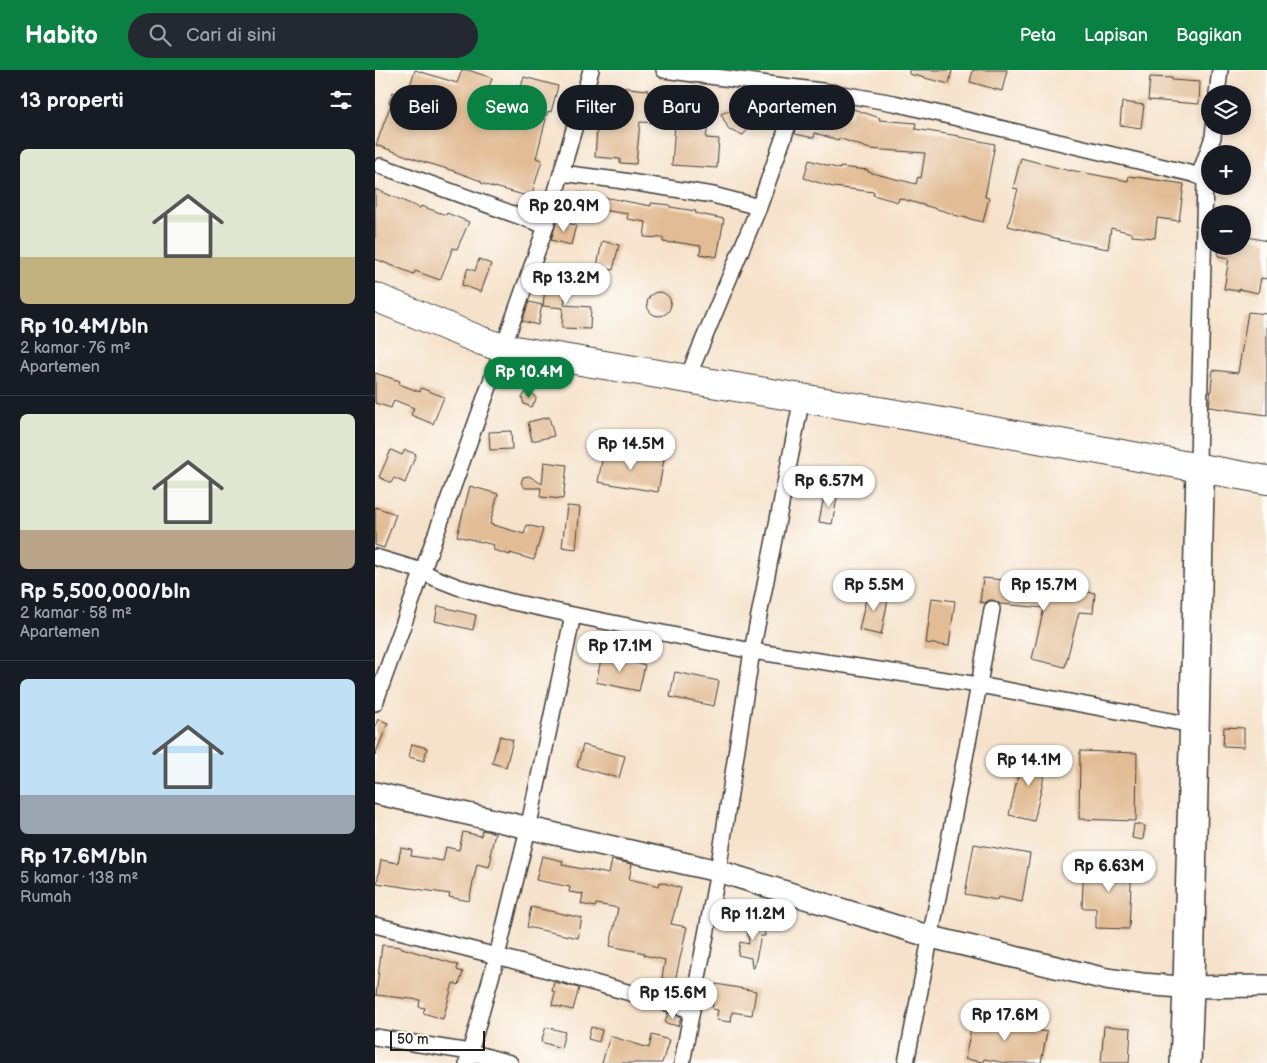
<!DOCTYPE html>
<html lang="id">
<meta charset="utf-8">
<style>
:root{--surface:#171b24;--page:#242831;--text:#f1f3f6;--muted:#9ea1a6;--line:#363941;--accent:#0b8043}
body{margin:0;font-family:"Balsamiq Sans",sans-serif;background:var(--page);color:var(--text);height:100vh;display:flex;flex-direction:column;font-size:19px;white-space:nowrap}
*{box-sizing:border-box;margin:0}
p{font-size:16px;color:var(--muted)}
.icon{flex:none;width:28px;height:28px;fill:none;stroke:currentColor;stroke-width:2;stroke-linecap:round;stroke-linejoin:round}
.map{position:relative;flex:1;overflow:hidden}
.side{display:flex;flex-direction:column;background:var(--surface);width:375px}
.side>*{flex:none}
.banner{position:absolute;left:15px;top:15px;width:475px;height:45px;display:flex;gap:10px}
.controls{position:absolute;left:826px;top:15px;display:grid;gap:10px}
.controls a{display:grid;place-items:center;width:50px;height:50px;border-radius:50%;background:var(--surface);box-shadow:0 2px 8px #0003;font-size:25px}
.scale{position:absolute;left:15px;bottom:12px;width:95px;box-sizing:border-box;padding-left:5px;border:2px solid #1c1c1c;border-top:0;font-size:14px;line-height:18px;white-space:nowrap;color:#1c1c1c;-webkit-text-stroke:4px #fdfcf7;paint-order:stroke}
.price{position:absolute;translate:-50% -42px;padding:0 11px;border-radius:18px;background:#fff;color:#222;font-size:16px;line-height:32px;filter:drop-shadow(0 1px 2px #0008)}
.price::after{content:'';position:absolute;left:50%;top:30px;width:15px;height:11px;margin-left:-8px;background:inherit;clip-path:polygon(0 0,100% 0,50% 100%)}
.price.current{background:var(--accent);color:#fff}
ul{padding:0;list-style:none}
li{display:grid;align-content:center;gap:10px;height:265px;padding:0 20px}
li+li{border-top:1px solid var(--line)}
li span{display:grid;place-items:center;height:155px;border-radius:8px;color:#555}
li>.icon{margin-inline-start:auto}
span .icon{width:90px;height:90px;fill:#fffc;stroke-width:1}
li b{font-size:21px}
h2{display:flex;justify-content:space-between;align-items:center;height:60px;padding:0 20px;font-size:21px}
.pill{padding:0 18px;border-radius:22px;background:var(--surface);box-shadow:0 2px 8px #0003;font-size:18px;line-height:45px}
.pill.current{background:var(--accent);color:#fff}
header{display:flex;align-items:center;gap:30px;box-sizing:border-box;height:70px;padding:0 25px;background:var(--accent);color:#fff}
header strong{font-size:24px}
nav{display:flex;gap:28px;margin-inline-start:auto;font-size:18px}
.search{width:350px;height:45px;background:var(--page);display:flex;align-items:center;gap:12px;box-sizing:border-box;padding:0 18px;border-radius:28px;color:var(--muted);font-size:19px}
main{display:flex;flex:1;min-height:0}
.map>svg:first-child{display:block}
.building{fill:#e2bc94}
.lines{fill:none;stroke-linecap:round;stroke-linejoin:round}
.street-casing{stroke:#3d3a36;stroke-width:18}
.secondary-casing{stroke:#3d3a36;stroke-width:24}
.highway-casing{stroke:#3d3a36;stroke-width:30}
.street{stroke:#fff;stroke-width:15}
.secondary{stroke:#fff;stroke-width:21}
.highway{stroke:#fff;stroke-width:28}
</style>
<header>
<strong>Habito</strong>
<div class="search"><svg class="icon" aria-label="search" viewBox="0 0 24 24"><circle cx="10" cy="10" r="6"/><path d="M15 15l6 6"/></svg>Cari di sini</div>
<nav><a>Peta</a><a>Lapisan</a><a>Bagikan</a></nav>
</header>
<main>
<section class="side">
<h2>13 properti<svg class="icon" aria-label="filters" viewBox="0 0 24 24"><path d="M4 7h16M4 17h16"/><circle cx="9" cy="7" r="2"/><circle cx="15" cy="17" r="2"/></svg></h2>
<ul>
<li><span style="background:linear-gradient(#dfe7d0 70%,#c2b280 0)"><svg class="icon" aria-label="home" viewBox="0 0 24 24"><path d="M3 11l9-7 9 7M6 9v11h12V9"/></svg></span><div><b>Rp 10.4M/bln</b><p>2 kamar · 76 m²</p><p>Apartemen</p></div></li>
<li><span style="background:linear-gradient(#dfe7d0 75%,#b9a48a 0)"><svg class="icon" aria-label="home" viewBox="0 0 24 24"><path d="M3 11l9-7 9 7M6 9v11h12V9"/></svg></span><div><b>Rp 5,500,000/bln</b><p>2 kamar · 58 m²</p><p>Apartemen</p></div></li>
<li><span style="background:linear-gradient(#bfe0f5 75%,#9aa5b1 0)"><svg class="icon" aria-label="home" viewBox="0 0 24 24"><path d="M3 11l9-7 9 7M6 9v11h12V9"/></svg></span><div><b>Rp 17.6M/bln</b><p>5 kamar · 138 m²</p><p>Rumah</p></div></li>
</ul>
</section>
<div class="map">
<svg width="892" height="993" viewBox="0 0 892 993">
<rect width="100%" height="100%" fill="#fdfcf7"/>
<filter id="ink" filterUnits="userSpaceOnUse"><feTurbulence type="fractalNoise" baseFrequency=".02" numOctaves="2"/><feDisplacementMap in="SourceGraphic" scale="10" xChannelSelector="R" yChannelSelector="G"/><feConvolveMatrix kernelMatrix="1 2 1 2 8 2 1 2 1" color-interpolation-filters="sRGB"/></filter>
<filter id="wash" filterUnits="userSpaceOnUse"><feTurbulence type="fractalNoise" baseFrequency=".0096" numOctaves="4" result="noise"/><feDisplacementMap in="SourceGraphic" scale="20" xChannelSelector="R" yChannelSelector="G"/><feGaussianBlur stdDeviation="1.12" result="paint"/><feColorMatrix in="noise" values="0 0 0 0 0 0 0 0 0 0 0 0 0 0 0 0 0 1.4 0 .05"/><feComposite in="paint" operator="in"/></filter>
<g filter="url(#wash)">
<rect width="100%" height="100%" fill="#f6e2cb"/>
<g id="blocks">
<path class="building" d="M40,0l42,13 5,-13h6l24,8 -8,24 31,6 9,-31 34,9 -7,26 -3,-1 -12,47 6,2 -11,37 -36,-10v1l-14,-5v-2l-27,-10 -33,-10 -45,-16 15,-41 -2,-1 4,-11 13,5z
M534,0h43l-3,14 -40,-10z
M598,0h34l-5,21 -32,-9z
M775,7l22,1v2l28,2 -1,22 -51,-4z
M228,14l16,1v2l29,3v3l53,3 -2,14 11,1 -4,27 13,1 -2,29 -45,-3 3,-41 -35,-2 -4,42 -16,-1v-4l-25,-2 2,-29h2z
M427,32l19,4 -1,4 30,8 3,-9 27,9 -1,2 37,3 -1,6 44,7v1l36,7 -10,53 4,1 -6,24 -29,-7v-1l-55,-16 -1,4 -25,-7 1,-3 -41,-5 -29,-9 5,-18 31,9v-2l28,3v2l48,12 2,-7 3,1 4,-25 -55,-4 -31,-11 -1,2 -23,-7 -1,5 -19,-4 5,-20z
M747,32l22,3 -3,23 -21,-3z
M361,38l6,12 2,-2 5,10 -6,7 -14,-5 -8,-16z
M646,88l49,13v-1l58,11 1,-5 55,8 -5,37 -22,-3 -2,20 -23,-2v-3l-21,-5 -3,21 -49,-9v-1l-51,-13 10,-37 -5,-1z
M0,119l45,19 1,-2 25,9 1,-2 22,9 -12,27 -4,-1 -13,32 -25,-9 -1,3 -39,-15z
M202,122l74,14v-3l19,2v2l26,4 -1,2 29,6 -7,38 -17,-3 1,-8 -27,-4v1l-11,-1v-4l-19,-1 2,-15 -19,-3 1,-5 -39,-6 -3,13 -15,-3z
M182,151l19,4 -5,20 -20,-5z
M868,166l24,5v38l-6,-1 -3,15 -19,-4v2l-15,-2 5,-31 -11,-2 1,-10h24z
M227,171l17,4 -6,25 -16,-3z
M104,189l12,5 -10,28 -19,-7 6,-17 7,3z
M195,197l15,2 -2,18 -15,-1z
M175,205l17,2 -3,28 27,2 -1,22 -28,-1 1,-20 -20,-2 2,-18h3z
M272 234a12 12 0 1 1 24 0a12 12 0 1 1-24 0Z
M154,232l13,3 -4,20 -16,-4z
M873,242l19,2v101l-58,-8 4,-37 25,3z
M0,303l25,8 -1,3 21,8 1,-4 23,9 -11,27 -22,-9 3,-7 -20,-8 -3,8 -16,-5z
M154,322l4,2 3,4 -1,4 -4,5 -7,-3 -2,-7 3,-4z
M174,347l5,19 -22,5 -4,-19z
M136,361l1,18 -22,1 -1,-18z
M229,379l60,11 -6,32 -60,-10z
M16,380l11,5 3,-5 11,4 -11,29 -11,-5 -3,5 -12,-6z
M169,392l23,3 -4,34 -23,-2 1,-9h-16l-4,-5 2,-6 6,-1 13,8z
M427,405l16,1 -1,15 -16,-1z
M95,416l28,8 -8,30 34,10 3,-9 16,4 -9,31 -24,-7v2l-17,-5 1,-5 -37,-9z
M450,421l13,2 -6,31 -13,-2z
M192,436l13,1 -4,42 -14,-2z
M0,437l21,7 -12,34 -9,-3z
M659,507l17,2 -1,9 45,5 -2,20 -14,-1 -14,55 -33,-8 12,-51 -44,-4 -2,-2 -5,-2h-4l-4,3 -5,-1 3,-24 50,5z
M493,520l21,4 -8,41 -22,-5z
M557,528l23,3 -6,45 -23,-3z
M63,536l38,9 -3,15 -38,-9z
M227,586l43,9 -6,26 -43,-9z
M300,602l44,9 -5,25 -44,-9z
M3,649l10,4 -13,32v-28z
M849,657l20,1v19l-21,-1z
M125,666l13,4 -7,27 -14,-4z
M37,674l15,4 -3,13 -15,-4z
M208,675l42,11 -6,22 -42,-11z
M705,681l57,2 -1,68 -57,-2z
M648,684l25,5 -14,62 -25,-6z
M759,754l11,2 -2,14 -11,-2z
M107,760l13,3 -5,22 2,1 -3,11 -12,-3 -8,37 -20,-4 1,-3 -73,-11 4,-23 17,3 3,-15 11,2 -1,6 32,5 3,-14 13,3 4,-18 18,4z
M599,774l56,10 -8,48 -24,-5 -1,3 -32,-6z
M167,786l21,5 -1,4 47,9 3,-14 20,4 -3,15 30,7 1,-4 21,6 -10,36 16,3 -12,54 -13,-3 3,-18 -21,-5 1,-2 -35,-7 8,-38 -22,-4 -1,3 -14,-3 2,-10 -14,-2 1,-5 -34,-7z
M713,789l23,4v-2l21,1 -3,67 -33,-1v-20h-14l1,-26z
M156,837l51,11 -4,20 -51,-11z
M388,849l2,17h-4l-7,32h-2l-1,-10 -13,-3 2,-13 9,2 -2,-19h6l-1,-5z
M7,875l20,2v1l56,17 -1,5 6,2 -4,13 -6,-2 -10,36 -20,-6 2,-5 -6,-1 1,-7 -44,-5z
M179,912l25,6 -6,22 -21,-5 3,-13 -3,-1z
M341,914l40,7 -4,24 -20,-3 -1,10 -15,-2 2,-10 -6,-1z
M293,943l13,4 -3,9 -13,-3z
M630,943l13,3 -2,10 31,6 -6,31h-35l-22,-4 -1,3 -18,-3 8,-40 30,6z
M729,956l27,2 -2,35h-28z
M171,957l19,5 -4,16 -20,-6z
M216,957l11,3 -3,12 -11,-3z
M277,965l17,5 -7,23h-60l8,-27 39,12z"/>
</g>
</g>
<g filter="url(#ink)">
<use href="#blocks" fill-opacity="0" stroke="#3d3a36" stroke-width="1"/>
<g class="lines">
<g class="street-casing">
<path id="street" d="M289,0l172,23 58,10 299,71 10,4 2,4 -7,279 -4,6 -13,520 -3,76
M842,24l3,-24
M6,96l165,60
M186,103l56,7 96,15 46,12
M824,106l14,-39 1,-11
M312,309l72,-172 29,-82 3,-13 3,-24
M0,487l47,14 13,7 23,9 50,14 65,14 179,36 227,34 208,39h14
M0,633l128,-355 43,-122 45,-156
M0,855l122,31 195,54
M0,967l95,15 40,11
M92,993l30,-107 31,-127 45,-214
M307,993l36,-192 34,-220 47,-238
M531,993l73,-378 13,-76
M818,993l3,-76 10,-503 -1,-15 -4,-5"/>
</g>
<g class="secondary-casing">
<path id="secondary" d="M0,723l343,78 213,66 175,42 36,5 39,3 86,-1"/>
</g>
<g class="highway-casing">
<path id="highway" d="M0,227l107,44 21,7 412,69 352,63"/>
</g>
<use href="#street" class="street"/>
<use href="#secondary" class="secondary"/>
<use href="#highway" class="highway"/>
</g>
</g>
</svg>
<div class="controls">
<a><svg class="icon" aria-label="layers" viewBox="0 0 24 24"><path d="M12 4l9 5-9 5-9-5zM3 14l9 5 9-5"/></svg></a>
<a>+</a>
<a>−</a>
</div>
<div class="scale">50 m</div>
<b class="price" style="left:189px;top:163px">Rp 20.9M</b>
<b class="price" style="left:191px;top:235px">Rp 13.2M</b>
<b class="price current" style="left:154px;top:329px">Rp 10.4M</b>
<b class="price" style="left:256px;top:401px">Rp 14.5M</b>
<b class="price" style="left:454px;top:438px">Rp 6.57M</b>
<b class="price" style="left:499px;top:542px">Rp 5.5M</b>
<b class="price" style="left:669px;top:542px">Rp 15.7M</b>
<b class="price" style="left:245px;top:603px">Rp 17.1M</b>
<b class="price" style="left:654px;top:717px">Rp 14.1M</b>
<b class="price" style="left:734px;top:823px">Rp 6.63M</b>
<b class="price" style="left:378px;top:871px">Rp 11.2M</b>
<b class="price" style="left:298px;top:950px">Rp 15.6M</b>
<b class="price" style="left:630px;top:972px">Rp 17.6M</b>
<div class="banner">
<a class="pill">Beli</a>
<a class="pill current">Sewa</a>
<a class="pill">Filter</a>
<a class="pill">Baru</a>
<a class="pill">Apartemen</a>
</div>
</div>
</main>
